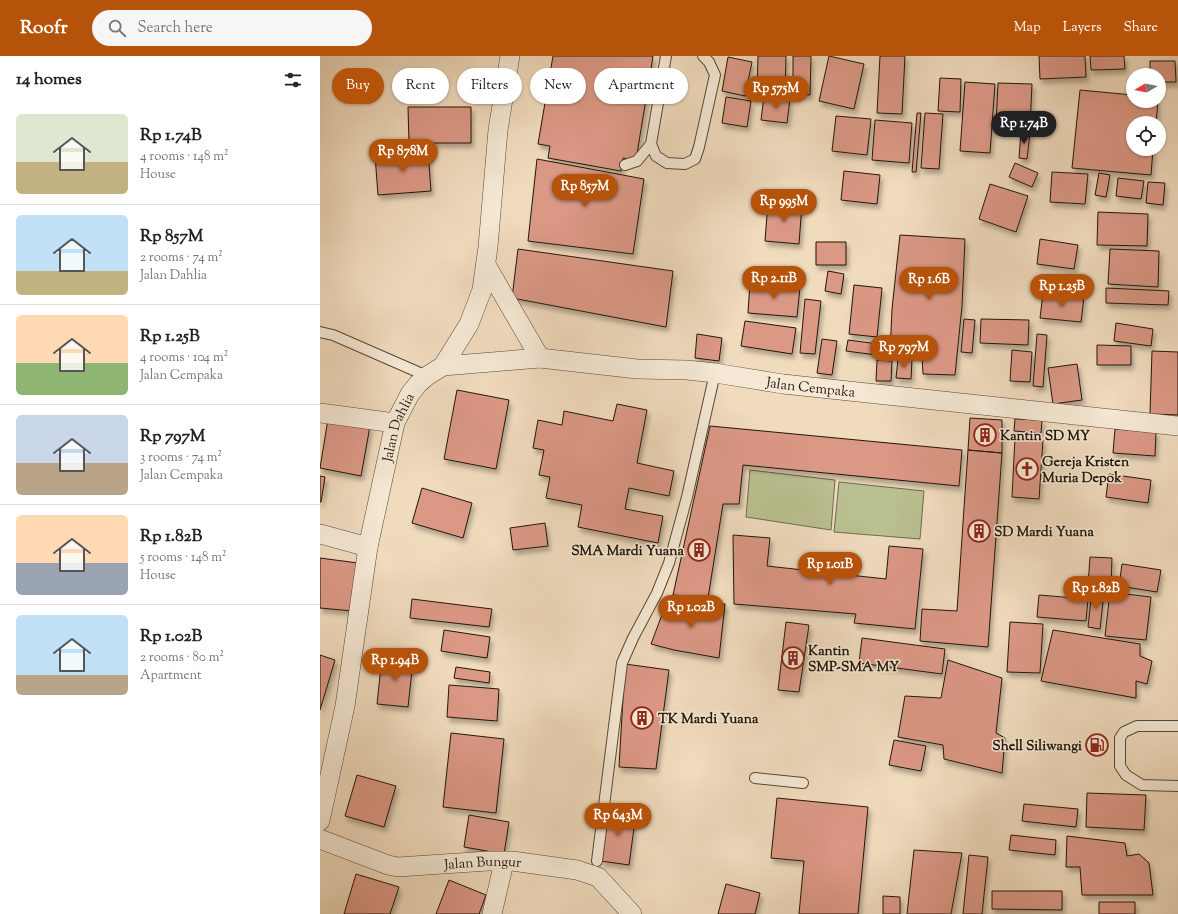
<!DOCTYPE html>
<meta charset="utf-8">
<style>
:root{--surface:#fff;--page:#f6f6f6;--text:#202124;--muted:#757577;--line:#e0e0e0;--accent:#b45309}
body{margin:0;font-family:"Sorts Mill Goudy",serif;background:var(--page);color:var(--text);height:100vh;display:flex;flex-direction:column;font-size:15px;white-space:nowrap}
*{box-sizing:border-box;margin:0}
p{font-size:13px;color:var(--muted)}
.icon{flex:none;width:22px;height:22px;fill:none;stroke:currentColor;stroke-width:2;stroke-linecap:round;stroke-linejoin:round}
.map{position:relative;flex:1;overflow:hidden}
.sheet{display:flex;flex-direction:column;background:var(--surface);width:320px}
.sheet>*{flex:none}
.top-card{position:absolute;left:12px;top:12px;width:380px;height:36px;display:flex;gap:8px}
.needle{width:26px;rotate:260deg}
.tools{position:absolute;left:806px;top:12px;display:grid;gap:8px}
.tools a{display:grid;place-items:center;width:40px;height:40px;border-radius:50%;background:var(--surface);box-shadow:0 1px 3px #0004;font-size:20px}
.price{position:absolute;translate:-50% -34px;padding:0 9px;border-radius:14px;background:var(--accent);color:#fff;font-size:13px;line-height:26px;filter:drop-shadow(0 1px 2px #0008)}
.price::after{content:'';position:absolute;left:50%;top:24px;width:12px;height:9px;margin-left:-6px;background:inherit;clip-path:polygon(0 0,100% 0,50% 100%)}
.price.selected{background:#222;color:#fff}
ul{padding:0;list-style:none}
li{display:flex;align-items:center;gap:12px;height:100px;padding:0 16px}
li+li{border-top:1px solid var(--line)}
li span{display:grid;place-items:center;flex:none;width:112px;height:80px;border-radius:6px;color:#555}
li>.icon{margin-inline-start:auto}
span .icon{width:48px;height:48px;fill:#fffc;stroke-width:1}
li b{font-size:17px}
h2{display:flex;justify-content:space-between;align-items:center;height:48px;padding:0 16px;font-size:17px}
.pill{padding:0 14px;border-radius:18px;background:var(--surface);box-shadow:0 1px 3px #0004;font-size:14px;line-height:36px}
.pill.selected{background:var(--accent);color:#fff}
header{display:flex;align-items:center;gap:24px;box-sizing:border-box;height:56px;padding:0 20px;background:var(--accent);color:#fff}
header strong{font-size:19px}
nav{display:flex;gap:22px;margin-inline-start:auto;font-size:14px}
.search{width:280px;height:36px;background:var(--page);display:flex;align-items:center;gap:10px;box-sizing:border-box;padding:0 14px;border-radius:22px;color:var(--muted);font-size:15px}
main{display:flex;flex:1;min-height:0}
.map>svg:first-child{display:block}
.green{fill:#bac090;stroke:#6e6b4e}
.building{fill:#db9885;stroke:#22160b;filter:url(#shadow)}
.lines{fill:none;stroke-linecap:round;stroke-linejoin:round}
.service-casing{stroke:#564738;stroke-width:12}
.minor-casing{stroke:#564738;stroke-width:20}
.service{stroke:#f5e8d4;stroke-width:10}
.minor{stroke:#f5e8d4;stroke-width:19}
.labels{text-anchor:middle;stroke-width:3;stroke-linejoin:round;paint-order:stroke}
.street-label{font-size:14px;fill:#22160b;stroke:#f5e8d4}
.poi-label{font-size:14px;font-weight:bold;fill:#22160b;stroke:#f5e8d4;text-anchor:start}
</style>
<header>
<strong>Roofr</strong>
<div class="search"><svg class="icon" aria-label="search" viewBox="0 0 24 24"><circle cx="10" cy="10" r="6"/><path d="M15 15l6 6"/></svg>Search here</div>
<nav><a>Map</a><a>Layers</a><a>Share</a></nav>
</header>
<main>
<section class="sheet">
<h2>14 homes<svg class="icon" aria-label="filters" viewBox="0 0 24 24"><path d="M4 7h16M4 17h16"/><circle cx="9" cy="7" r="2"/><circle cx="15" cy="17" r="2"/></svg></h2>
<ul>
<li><span style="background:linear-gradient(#dfe7d0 60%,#c2b280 0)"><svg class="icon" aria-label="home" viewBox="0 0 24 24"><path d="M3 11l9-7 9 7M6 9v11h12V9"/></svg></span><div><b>Rp 1.74B</b><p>4 rooms · 148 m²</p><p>House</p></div></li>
<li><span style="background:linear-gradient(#bfe0f5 70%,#c2b280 0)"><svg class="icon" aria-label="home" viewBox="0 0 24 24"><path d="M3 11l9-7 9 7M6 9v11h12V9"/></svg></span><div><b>Rp 857M</b><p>2 rooms · 74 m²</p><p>Jalan Dahlia</p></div></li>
<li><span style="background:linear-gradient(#ffd9b3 60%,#8fb573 0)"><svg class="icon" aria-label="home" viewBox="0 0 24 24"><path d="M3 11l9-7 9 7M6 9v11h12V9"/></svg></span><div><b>Rp 1.25B</b><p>4 rooms · 104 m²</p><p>Jalan Cempaka</p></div></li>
<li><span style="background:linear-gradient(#c9d6e8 60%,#b9a48a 0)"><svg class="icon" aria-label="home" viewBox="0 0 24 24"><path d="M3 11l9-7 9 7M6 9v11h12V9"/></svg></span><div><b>Rp 797M</b><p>3 rooms · 74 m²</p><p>Jalan Cempaka</p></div></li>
<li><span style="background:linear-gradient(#ffd9b3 60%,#9aa5b1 0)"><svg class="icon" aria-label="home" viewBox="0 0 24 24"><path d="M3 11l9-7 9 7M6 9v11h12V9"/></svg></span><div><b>Rp 1.82B</b><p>5 rooms · 148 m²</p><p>House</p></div></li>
<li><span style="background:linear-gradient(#bfe0f5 75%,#b9a48a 0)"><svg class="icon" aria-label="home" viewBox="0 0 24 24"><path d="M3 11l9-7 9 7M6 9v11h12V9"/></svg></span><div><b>Rp 1.02B</b><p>2 rooms · 80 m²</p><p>Apartment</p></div></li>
</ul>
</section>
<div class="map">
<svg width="858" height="858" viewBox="0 0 858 858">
<defs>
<filter id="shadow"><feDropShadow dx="2.5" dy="4.5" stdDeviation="2" flood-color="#0004"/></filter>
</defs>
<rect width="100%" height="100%" fill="#f0dbbd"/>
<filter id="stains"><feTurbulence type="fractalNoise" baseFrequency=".005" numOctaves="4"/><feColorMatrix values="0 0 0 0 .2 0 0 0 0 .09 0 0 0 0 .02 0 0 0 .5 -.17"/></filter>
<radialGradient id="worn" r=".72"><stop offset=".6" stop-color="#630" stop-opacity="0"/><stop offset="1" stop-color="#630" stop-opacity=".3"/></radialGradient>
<path class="green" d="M430,414l85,10 -4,50 -85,-13z
M519,426l85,9 -4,48 -86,-7z"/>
<path class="building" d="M233,0h100l-17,104 -13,-2 -2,13 -73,-13 2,-12 -12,-2z
M438,0h28l-1,38 -28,-1z
M473,0h18l-1,39 -17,-1z
M509,0l35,8 -10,45 -35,-8z
M560,0h25l-3,58 -25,-1z
M719,0h46l1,21 -46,2z
M770,0h34l1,13 -34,1z
M408,1l24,5 -7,34 -23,-5z
M830,5h25l1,21h-17v-7h-9z
M620,22l21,1 -1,33 -22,-1z
M645,26l30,2 -5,69 -30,-2z
M678,27l34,1 -2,42 -34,-2z
M760,34l53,5v6h25l-2,22h-23v26h20l-2,26 -79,-7z
M444,40l26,3 -3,24 -26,-3z
M406,41l25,4 -4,26 -25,-4z
M88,51h63v36h-62z
M597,57h4l-5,59h-4z
M605,57l18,1 -4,55 -18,-1z
M516,60l35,3 -4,36 -35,-4z
M555,64l37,3 -3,40 -37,-3z
M701,76l9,1 -3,26 -8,-1z
M108,95l3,40 -53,4 -3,-40z
M217,103l107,20 -11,75 -105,-13z
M695,107l23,10 -6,14 -23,-10z
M524,115l36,4 -3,29 -36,-4z
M732,116l36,2 -3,30 -35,-2z
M779,117l11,2 -4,22 -11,-2z
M798,122l26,3 -3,18 -25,-3z
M828,126l17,1 -2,22 -17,-2z
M670,128l38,12 -12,36 -37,-13z
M448,146l34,2 -3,40 -34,-3z
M778,156l50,2 -1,32 -50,-1z
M580,179l65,4 -3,67 -7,69 -32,-1 -1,-19 -32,-1 2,-45z
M720,183l38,6 -4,24 -37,-5z
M496,186h30v23h-30z
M198,193l155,22 -7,56 -154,-29z
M790,193l49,2 -1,36 -50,-3z
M508,215l16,3 -3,20 -16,-3z
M430,226l50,5 -3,30 -49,-4z
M534,229l28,3 -5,49 -28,-3z
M786,232l63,3 -1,14 -62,-2z
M723,237l41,4 -3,25 -41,-4z
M485,243l16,2 -6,53 -15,-1z
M644,263l11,1 -3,33 -11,-1z
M661,263l48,1 -1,25 -48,-2z
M425,265l51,7 -4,26 -51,-8z
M796,267l37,6 -2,17 -37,-5z
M377,278l25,4 -3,23 -24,-3z
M717,278l10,1 -4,52 -10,-1z
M502,283l15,2 -5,34 -15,-2z
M528,284l38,5 -2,11 -38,-5z
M777,289l34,1v19h-34z
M692,294l20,2 -2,30 -20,-1z
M832,295l26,1v63l-28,-1z
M578,303l14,1 -1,19 -15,-1z
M557,304l15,1 -1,20h-15z
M757,308l5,36 -29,4 -5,-36z
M137,334l52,10 -13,69 -52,-10z
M297,348l30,6 -10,53 37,8 -5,25 -40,-8 -4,21 38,7 -5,27 -80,-16 4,-22 -36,-7 4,-21 -11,-2 5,-25 -11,-2 5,-28 24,5 2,-14 49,10z
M650,362l32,2v33l-34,-3z
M8,363l42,7 -9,50 -41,-8z
M695,363l27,1 -1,13 -27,-2z
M390,370l252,24 -3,36 -216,-21 -4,39h-16l-15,94 -35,-3z
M795,373l41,3 -1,24 -42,-3z
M695,382l28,2 -4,59 -27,-2z
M648,394l34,3 -14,194 -68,-6 2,-32 35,2z
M789,418l42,6 -3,23 -42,-6z
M0,420l5,1 -4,25h-1z
M102,432l50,15 -9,35 -51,-15z
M225,467l3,23 -35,4 -3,-22z
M413,479l37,3 -3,28 119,13 3,-33 34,3 -8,80 -61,-6 2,-9 -122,-10z
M770,501l22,1 -1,28 -23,-1z
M0,502l38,5 -5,48 -33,-3z
M802,508l39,6 -4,22 -38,-6z
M772,535l12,1 -4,37 -12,-2z
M790,536l41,5 -5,43 -41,-4z
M719,539l49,4 -2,22 -49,-4z
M92,543l80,10 -3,18 -79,-9z
M346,548h59l-6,54 -45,-8 -23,-6z
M466,566l23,3 -10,67 -21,-2z
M690,566l33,2 -3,49 -33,-1z
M124,574l46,7 -3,21 -46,-7z
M733,574l87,14v12l12,5 -5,23 -11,-3v17l-95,-17z
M542,582l83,11 -3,25 -83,-11z
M0,599l15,5 -15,50z
M62,601l31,4 -5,46 -31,-3z
M628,604l54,18 -6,55 9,5 -3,35 -58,-14 -1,-14 -45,-8 7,-41 36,2z
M305,608l44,6 -13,99 -37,-2z
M136,611l34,5 -1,11 -35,-5z
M129,629l50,4 -2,32 -50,-4z
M131,677l53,6 -8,74 -53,-6z
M574,684l32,6 -5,25 -32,-6z
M37,719l39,11 -12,41 -39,-11z
M767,737l59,2 -2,35 -58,-3z
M457,742l91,9 -10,107h-59l5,-53 -33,-3z
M704,748l54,5 -2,18 -54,-6z
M288,753l28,4 -7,52 -28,-4z
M149,759l40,7 -5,32 -40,-7z
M691,779l45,5 -1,15 -46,-5z
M747,780l58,7 2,13 12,-2 10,9 4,32h-71l-2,-28h-14z
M594,794l48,3 -11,61h-44z
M649,799l19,2 -6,57h-19z
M36,818l43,13 -9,27h-46z
M129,824l37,15 -7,19h-43z
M406,828l34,9 -5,21h-37z
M672,835h70v19l-70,-1z
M563,840l17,1v17h-17z
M779,846h36v12h-36z"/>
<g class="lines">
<g class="service-casing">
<path id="service" d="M331,88l5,12 11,7 18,1 10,-5 4,-12 16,-72 -6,-13 -6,-6
M305,109l12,-4 14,-17 15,-88
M0,276l13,3 94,41
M858,670h-41l-13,6 -4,6v28l6,9 16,10 36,1
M435,722l48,5
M277,805l25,-198 11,-25 24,-45 12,-30 18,-66 28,-124"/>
</g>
<g class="minor-casing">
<g id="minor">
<path d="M166,209l54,93"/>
<path id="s1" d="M123,310l97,-8 97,11 50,1 28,3 68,11 395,42"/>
<path d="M0,357l75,10"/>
<path d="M0,478l48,13"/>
<path id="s2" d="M0,765l25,-115 23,-159 27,-124 15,-29 8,-10 9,-8 16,-10 26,-42 13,-34 6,-43 10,-117 12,-74"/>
<path id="s3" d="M0,783l68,26 10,2 90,-6h24l65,9 21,7 34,37"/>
<path d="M172,858l12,-52"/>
</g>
</g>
<use href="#service" class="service"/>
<use href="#minor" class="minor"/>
</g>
<defs>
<g id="building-ring" transform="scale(1.15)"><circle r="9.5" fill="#f5e8d4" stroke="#8f2418" stroke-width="1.5"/><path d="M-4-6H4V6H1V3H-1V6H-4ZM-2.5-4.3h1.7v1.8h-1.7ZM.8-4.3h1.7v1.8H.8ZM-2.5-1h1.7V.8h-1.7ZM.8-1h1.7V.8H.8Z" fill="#8f2418"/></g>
<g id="church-ring" transform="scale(1.15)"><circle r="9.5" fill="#f5e8d4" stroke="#8f2418" stroke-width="1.5"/><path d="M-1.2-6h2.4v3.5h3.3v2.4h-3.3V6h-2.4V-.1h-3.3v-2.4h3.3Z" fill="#8f2418"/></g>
<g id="fuel-ring" transform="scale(1.15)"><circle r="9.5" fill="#f5e8d4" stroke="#8f2418" stroke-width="1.5"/><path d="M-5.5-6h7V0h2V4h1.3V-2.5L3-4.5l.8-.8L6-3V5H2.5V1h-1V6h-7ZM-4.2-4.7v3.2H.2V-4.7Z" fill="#8f2418"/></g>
</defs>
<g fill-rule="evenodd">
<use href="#building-ring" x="665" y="379"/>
<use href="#church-ring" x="707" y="413"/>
<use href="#building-ring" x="659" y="475"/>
<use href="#building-ring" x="379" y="494"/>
<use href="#building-ring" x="473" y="602"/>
<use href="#building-ring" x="322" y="662"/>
<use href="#fuel-ring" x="777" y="689"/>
</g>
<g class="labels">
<g class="street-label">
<text dy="5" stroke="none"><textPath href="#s1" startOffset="370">Jalan Cempaka</textPath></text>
<text dy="5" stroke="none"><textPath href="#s2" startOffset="402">Jalan Dahlia</textPath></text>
<text dy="5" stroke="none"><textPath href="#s3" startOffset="168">Jalan Bungur</textPath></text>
</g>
<g class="poi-label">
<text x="680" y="384">Kantin SD MY</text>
<text x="722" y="410">Gereja Kristen<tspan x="722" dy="16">Muria Depok</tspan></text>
<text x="674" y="480">SD Mardi Yuana</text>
<text x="364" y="499" text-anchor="end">SMA Mardi Yuana</text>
<text x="488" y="599">Kantin<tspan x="488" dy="16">SMP-SMA MY</tspan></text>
<text x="338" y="667">TK Mardi Yuana</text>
<text x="762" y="694" text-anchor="end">Shell Siliwangi</text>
</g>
</g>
<rect width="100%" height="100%" filter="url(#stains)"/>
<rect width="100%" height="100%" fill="url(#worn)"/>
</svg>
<div class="tools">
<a><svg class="needle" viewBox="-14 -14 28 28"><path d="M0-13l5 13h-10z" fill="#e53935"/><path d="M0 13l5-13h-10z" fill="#757577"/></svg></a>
<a><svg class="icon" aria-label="locate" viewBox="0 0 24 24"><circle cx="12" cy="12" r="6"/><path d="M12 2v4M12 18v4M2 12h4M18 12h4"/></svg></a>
</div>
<b class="price" style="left:456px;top:54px">Rp 575M</b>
<b class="price selected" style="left:704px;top:89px">Rp 1.74B</b>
<b class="price" style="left:83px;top:117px">Rp 878M</b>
<b class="price" style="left:265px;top:152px">Rp 857M</b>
<b class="price" style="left:464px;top:167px">Rp 995M</b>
<b class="price" style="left:454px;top:244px">Rp 2.11B</b>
<b class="price" style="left:609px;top:245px">Rp 1.6B</b>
<b class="price" style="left:742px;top:252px">Rp 1.25B</b>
<b class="price" style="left:584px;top:313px">Rp 797M</b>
<b class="price" style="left:510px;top:530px">Rp 1.01B</b>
<b class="price" style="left:776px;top:554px">Rp 1.82B</b>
<b class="price" style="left:371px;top:573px">Rp 1.02B</b>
<b class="price" style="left:75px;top:626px">Rp 1.94B</b>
<b class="price" style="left:298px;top:781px">Rp 643M</b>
<div class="top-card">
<a class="pill selected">Buy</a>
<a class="pill">Rent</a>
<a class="pill">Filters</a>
<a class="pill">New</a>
<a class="pill">Apartment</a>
</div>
</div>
</main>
